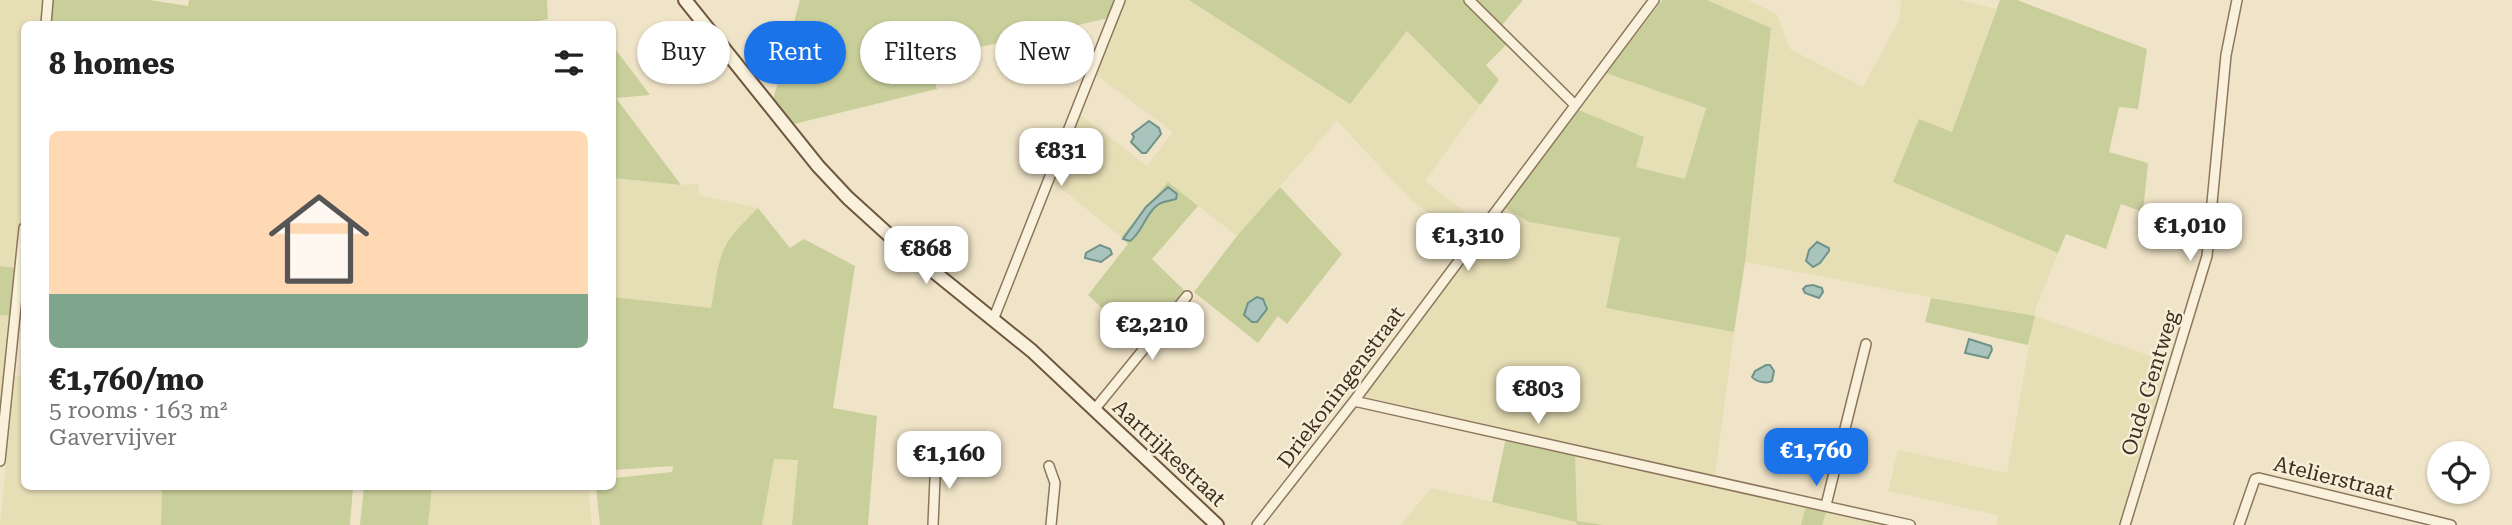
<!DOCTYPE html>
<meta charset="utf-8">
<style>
:root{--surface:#fff;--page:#f2f2f2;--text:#222;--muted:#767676;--accent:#1a73e8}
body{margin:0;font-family:"Roboto Serif",serif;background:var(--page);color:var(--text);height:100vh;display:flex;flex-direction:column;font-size:26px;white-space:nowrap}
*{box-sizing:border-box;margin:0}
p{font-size:23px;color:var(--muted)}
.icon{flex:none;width:38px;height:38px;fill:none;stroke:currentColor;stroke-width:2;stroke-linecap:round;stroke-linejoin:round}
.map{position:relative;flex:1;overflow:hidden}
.side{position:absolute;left:21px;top:21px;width:595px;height:469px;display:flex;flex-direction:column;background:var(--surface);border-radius:10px;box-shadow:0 2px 5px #0004}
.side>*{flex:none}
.hud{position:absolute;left:637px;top:21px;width:665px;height:63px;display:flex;gap:14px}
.fabs{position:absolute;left:2427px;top:441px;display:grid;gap:14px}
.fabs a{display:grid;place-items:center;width:63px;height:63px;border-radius:50%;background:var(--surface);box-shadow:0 2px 5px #0004;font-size:35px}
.price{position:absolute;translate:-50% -60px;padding:0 16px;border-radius:14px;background:#fff;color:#222;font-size:23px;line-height:46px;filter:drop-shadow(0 2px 4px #0008)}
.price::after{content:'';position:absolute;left:50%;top:42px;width:21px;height:16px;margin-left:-10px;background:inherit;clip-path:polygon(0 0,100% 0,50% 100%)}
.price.current{background:var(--accent);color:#fff}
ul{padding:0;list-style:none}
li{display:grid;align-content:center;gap:14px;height:371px;padding:0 28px}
li span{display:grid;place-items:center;height:217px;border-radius:10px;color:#555}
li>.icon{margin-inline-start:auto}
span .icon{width:126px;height:126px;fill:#fffc;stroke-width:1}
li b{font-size:30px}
h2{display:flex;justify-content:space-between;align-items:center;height:84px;padding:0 28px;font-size:30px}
.pill{padding:0 24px;border-radius:32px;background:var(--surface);box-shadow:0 2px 5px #0004;font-size:24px;line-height:63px}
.pill.current{background:var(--accent);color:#fff}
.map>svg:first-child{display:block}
.farmland{fill:#e6deb5}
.green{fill:#c9cf9b}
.water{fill:#a9c4bc;stroke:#6f938a;stroke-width:2}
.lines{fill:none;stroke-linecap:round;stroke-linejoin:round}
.street-casing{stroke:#8d765c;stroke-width:12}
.secondary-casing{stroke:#6f573f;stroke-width:16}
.street{stroke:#faf1dc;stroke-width:9}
.secondary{stroke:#faf1dc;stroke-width:12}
.labels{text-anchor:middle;stroke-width:5;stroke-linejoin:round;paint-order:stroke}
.street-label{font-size:21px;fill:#3d2e20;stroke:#f7eed8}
</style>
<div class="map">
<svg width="2512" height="525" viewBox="0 0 2512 525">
<rect width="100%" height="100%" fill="#f0e4c8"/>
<path class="farmland" d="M0,0h44l-3,24h-17v169l-8,75 -16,-2z
M1124,0h65l161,103 57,-72 73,74 -55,76 56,43 -14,18 -55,-41 -75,-80 -100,115 -69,-53 -47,54 -69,-56 26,-68 69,53 26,-34 -78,-58z
M1707,0h41l29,14 13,35 73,38 36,-67 2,-20h60l35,9 -44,124 -59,49 165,71 -22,55 -1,8 133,46 -50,163h-121l1,-10 -110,-24 10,-41 109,23 27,-156 -289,-55 26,-234z
M1606,73l100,35 -21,72 -50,-13 9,-30 -65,-27z
M613,178l68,7 17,-1 1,11 59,13 -18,18 -15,21 -6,20 -8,41 -98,-11z
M1504,207l25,15 91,16 -13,70 127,24 -19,144 -349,-79v-7z
M0,315l12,1 -12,106z
M15,375l9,1v110l138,1 -1,38h-161z
M1575,454l231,52 -5,19h-197l-27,-3v3h-176l30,-37 145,33z
M773,459h25l-6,66h-30z
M432,487h156l4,38h-164z
M1827,510l59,15h-64z"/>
<path class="green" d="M48,0h101l39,6 1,-6h358l1,19 -10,2v3h-492z
M800,0h315l-6,18 -182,41 10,30 -143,35 -21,-24z
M1189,0h276l44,42 -23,23 13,15 -19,25 -73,-74 -57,73z
M1476,0h47l-21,25z
M1662,0h45l64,28 -26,234 -11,70 -128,-24 14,-70 -91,-16 -25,-15 75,-97 65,27 -8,30 49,12 21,-71 -100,-35z
M2000,0h17l130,49 -9,60 -19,-2 -10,45 39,11 -5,49 -22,-8 -15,45 -40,-15 -8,19 -165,-71 26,-63 33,13z
M613,46l37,49 -34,3 65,87 -68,-7z
M1168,182l30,24 -46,53 35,34 -45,53 -54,-51 40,-51 -7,-7z
M1280,187l62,67 -55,70 -9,-8 -20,27 -64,-51 43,-56z
M758,208l32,40 14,-9 51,27 -22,142 44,8 -9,109h-76l6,-65 -24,-1 -12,66h-162l-4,-38 16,-1 1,-8 59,-6 1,-6 -60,4v-173l98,11c4,-19 5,-42 14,-61 7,-14 21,-27 33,-39z
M0,266l16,2 -4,48 -12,-1z
M1931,298l104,18 -7,29 -103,-23z
M1506,438l69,16 2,67 27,4h-27l-1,-3 -84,-20z
M162,487h191l-3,38h-189z
M364,487h68l-4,38h-68z
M1806,506l21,4 -5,15h-21z"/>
<path class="water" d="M1149,121l10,7 2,6 -15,19h-4l-11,-11 3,-5 -2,-3z
M1168,187l9,7 -1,5c-6,2 -12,2 -17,5 -14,9 -16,28 -29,37l-7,-2 23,-32z
M1817,242l12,6v3l-9,12 -7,4 -7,-6 3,-11z
M1100,245l10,4 2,5 -11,8 -16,-4 1,-5z
M1813,285l9,3 1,4 -4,6 -14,-5 -2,-4 3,-3z
M1257,297l6,2 4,10 -10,13h-5l-8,-7 4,-12z
M1969,339l22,7 1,4 -4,8 -23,-5z
M1766,365h4l4,6 -2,10c-5,3 -16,1 -20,-4l3,-6z"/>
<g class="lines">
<g class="street-casing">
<path id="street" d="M1469,0l106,105
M46,24l2,-24
M993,320l127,-320
M1354,401l556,124
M1094,410l93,-114
M0,461l24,-233
M1049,466l6,17 -4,42
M1826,505l40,-161
M933,525l3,-70
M1257,525l97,-124 300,-401
M2125,525l82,-269 19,-201 11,-55
M2239,525l16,-46 4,-1 192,47"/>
</g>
<g class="secondary-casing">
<path id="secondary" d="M685,0l133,166 30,32 43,39 141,114 185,174"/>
</g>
<use href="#street" class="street"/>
<use href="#secondary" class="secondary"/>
</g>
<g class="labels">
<g class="street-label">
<text transform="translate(2150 383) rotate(-73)" y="7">Oude Gentweg</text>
<text transform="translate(1341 387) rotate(-53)" y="7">Driekoningenstraat</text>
<text transform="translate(1169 453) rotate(43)" y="7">Aartrijkestraat</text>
<text transform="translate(2334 478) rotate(14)" y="7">Atelierstraat</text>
</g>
</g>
</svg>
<div class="fabs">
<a><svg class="icon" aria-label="locate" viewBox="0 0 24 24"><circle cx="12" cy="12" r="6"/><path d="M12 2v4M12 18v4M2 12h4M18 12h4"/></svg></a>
</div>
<b class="price" style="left:1061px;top:188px">€831</b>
<b class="price" style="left:2190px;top:263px">€1,010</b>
<b class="price" style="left:1468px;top:273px">€1,310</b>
<b class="price" style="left:926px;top:286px">€868</b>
<b class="price" style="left:1152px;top:362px">€2,210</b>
<b class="price" style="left:1538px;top:426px">€803</b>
<b class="price current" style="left:1816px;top:488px">€1,760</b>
<b class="price" style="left:949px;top:491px">€1,160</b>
<div class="hud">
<a class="pill">Buy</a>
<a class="pill current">Rent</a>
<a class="pill">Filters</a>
<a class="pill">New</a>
</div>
<section class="side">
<h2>8 homes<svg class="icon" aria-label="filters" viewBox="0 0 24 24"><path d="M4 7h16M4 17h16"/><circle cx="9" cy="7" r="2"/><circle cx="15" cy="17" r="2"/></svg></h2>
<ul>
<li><span style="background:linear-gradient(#ffd9b3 75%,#7fa58c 0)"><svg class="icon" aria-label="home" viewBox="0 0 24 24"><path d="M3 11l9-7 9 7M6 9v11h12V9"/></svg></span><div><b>€1,760/mo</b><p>5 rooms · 163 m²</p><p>Gavervijver</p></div></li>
</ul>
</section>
</div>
